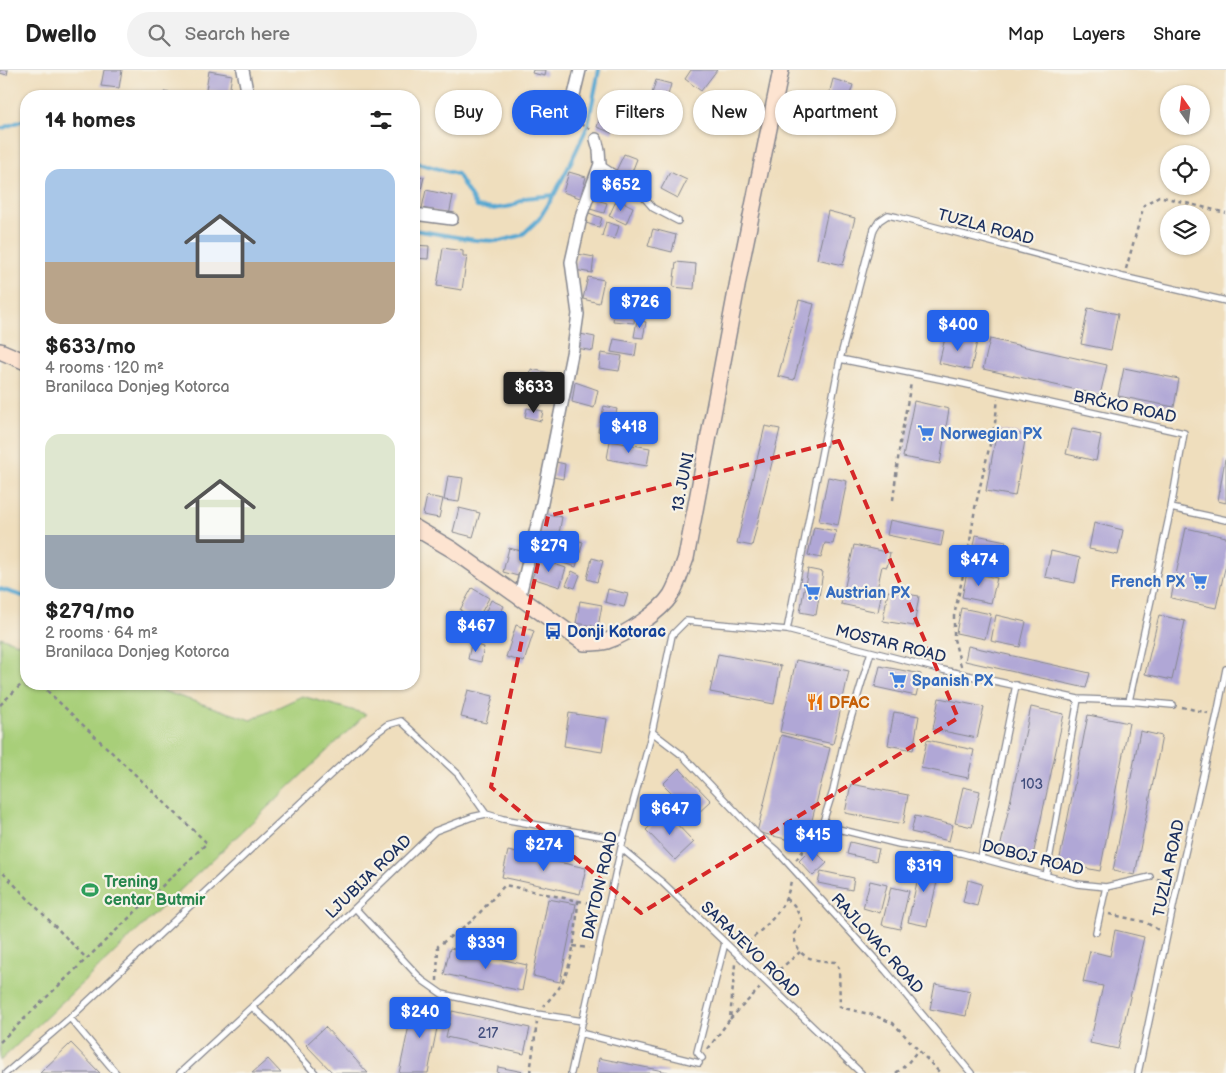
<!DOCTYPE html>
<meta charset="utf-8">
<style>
:root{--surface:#fff;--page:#f2f2f2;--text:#222;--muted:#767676;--line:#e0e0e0;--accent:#2563eb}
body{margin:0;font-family:"Balsamiq Sans",sans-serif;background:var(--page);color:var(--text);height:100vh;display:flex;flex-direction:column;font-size:19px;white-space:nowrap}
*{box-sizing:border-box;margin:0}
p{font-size:16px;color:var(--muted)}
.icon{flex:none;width:28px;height:28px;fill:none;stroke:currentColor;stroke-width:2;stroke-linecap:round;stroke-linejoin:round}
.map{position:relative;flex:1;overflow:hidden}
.sheet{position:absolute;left:20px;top:20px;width:400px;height:600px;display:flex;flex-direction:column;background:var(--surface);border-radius:20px;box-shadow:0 1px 4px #0004}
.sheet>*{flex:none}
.guide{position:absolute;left:435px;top:20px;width:475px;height:45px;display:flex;gap:10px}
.needle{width:32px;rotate:346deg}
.fabs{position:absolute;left:1160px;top:15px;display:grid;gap:10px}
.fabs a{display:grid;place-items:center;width:50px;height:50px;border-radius:50%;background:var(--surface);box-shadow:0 1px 4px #0004;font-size:25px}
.price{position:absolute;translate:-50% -42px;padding:0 11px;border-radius:5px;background:var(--accent);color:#fff;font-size:16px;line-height:32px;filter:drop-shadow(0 1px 2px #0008)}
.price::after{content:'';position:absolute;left:50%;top:30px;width:15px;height:11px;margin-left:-8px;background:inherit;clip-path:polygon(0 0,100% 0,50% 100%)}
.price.current{background:#222;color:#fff}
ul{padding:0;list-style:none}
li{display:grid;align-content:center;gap:10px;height:265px;padding:0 25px}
li span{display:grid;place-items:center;height:155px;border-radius:15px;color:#555}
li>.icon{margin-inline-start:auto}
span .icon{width:90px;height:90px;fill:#fffc;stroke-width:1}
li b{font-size:21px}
h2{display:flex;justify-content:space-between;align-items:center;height:60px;padding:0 25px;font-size:21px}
.pill{padding:0 18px;border-radius:22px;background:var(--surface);box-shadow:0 1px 4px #0004;font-size:18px;line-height:45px}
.pill.current{background:var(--accent);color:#fff}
header{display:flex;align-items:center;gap:30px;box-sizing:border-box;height:70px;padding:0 25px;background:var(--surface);border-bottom:1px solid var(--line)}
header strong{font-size:24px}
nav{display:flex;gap:28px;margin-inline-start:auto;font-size:18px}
.search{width:350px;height:45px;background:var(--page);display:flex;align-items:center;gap:12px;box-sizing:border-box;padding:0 18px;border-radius:28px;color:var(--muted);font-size:19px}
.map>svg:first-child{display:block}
.green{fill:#a8cf79;stroke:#627f6c}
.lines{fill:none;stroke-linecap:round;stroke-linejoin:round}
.stream{stroke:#56a7d1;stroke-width:4}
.building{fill:#b0a7d6}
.lane-casing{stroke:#85868e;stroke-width:8}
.street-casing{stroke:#85868e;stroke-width:14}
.secondary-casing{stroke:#85868e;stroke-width:18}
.path{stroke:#85868e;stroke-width:2.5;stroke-dasharray:4 4;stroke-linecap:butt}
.lane{stroke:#fff;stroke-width:5.5}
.street{stroke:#fff;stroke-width:11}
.secondary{stroke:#fde4d1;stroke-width:15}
.marked{fill:none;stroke:#d62828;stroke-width:4;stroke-dasharray:10 6;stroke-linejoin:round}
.labels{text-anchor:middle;stroke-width:4.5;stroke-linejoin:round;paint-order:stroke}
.number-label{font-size:14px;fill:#404d7c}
.street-label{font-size:16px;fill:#1b2f5e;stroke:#f7f3e8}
.shop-label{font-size:16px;font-weight:bold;fill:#366cbe;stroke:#f7f3e8;text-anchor:start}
.transit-label{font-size:16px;font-weight:bold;fill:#164399;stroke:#f7f3e8;text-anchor:start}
.food-label{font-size:16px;font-weight:bold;fill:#c56008;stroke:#f7f3e8;text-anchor:start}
.leisure-label{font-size:16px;font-weight:bold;fill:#27864d;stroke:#f7f3e8;text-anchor:start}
</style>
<header>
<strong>Dwello</strong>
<div class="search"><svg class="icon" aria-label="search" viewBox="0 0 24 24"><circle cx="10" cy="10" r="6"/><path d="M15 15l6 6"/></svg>Search here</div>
<nav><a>Map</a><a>Layers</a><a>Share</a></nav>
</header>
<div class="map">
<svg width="1226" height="1003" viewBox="0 0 1226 1003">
<rect width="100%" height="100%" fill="#f7f3e8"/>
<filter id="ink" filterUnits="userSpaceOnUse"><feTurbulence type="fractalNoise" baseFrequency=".02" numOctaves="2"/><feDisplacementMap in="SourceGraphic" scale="10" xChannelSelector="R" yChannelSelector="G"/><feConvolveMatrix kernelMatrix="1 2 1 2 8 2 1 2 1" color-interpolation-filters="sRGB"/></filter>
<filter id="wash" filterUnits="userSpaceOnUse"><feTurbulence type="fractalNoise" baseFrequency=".0096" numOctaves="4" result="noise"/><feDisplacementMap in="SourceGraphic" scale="20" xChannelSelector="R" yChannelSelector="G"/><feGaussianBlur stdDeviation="1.12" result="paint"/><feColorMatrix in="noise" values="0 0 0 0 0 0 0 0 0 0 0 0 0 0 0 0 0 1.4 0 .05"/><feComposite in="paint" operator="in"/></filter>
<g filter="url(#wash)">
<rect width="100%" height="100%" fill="#efdebd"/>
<path class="green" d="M0,567l26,9v38h116l109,36 51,-24 64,18 -366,347z"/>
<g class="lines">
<path class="stream" d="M0,58h3l23,-9
M414,92l43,12 20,33 16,2 19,-3 13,-8 29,-3
M414,160l61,10 25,1 22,-6 17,-16 15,-24 16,-31 18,-39 11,-55
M0,519l26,8"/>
</g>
<g id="blocks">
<path class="building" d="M0,0h8l-1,5 -7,-2z
M104,0h18l-3,18 -18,-2z
M533,0h13l-1,6 -13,-3z
M691,0h26l-16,21 -16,-12z
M209,1l23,4 -3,18 -23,-3z
M833,9l20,6 -7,22 -19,-5z
M656,10l15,4 -4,15 -15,-5z
M164,22l18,3v1h-19z
M643,38l19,5 -5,18 -19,-5z
M601,44l16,5 -5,14 -15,-6z
M624,84l13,5 -7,18 -14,-6z
M569,102l17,5 -6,21 -17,-6z
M670,102l17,8 -9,18 -17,-9z
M414,105l10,2 -6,26 -4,-1z
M426,120l27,6 -4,19 -27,-7z
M593,129l14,4 -3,10 -14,-4z
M617,129l16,8 -7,17 -17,-8z
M828,141l27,7 -12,47 -26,-6z
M589,143l13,5 -3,9 -13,-4z
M606,152l13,4 -4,13 -13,-3z
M653,159l23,6 -4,17 -24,-6z
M414,175l15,1 -1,13 -14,-1z
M443,178l20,3v5h4l-5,34 -25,-4z
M578,184l16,3 -2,16 -17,-3z
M676,192l20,2 -2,25 -21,-2z
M588,207l16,3 -5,23 -16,-4z
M799,230l15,4 -20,76 -16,-4z
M615,234l21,3 -2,16 -21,-2z
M1088,238l30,6 -7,36 -30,-6z
M637,250l9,2 -3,16 -9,-1z
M580,264l15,3 -2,14 -16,-3z
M946,264l31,7 -6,29 -32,-7z
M614,269l23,4 -2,13 -24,-4z
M990,269l117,26 -7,30 -117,-26z
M601,283l21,3 -3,15 -20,-3z
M1124,298l55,11 -5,28 -56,-11z
M531,299l19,4 -2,15 -19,-3z
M575,312l23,8 -4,18 -22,-6z
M914,331l35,8 -9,55 -37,-7z
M604,336l13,3 -6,25 -13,-3z
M527,338l16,3 -2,10 -16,-4z
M765,356l15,3 -28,117 -15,-3z
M1072,359l29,6 -5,26 -30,-7z
M997,360l29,5 -11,61 -29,-5z
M610,371l40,7 -3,18 -40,-7z
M1225,389h1v44l-8,-2z
M556,392l9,2 -2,15 -10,-2z
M448,406l15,2 -4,24 -15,-2z
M828,407l19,4 -9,44 -19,-4z
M427,426l16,3 -4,19 -16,-3z
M459,438l21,5 -7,24 -20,-5z
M543,443l19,4 -5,28 -20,-4z
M890,450l54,11 -3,15 -54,-11z
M1094,453l29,7 -5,25 -29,-6z
M814,457l22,4 -3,13 -8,-1 -4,15 -13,-3z
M1186,458l40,9v27l-10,44 -45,-10z
M976,465l30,6 -6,25 -29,-6z
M563,466l20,6 -7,25 -20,-6z
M854,475l36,8 -3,14 -5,-1 -6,28 5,2 -3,16 -37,-8z
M509,478l16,4 -7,24 -15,-4z
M1051,481l29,7 -5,25 -30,-6z
M592,488l11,3 -6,21 -10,-3z
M539,489l27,9 -6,19 -28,-9z
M808,499l15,3 -7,43 -16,-3z
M572,501l8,4 -5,13 -9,-3z
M967,502l30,6 -6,25 -29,-6z
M472,518l17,10 -12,23 -17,-11z
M608,519l20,5 -4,13 -19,-5z
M888,521l31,5 -5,30 -31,-5z
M491,530l13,6 -9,19 -13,-6z
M580,531l22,4 -4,22 -22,-4z
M961,538l30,6 -6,25 -29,-6z
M996,545l30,7 -6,25 -29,-6z
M1159,545l26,6 -13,59 -27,-6z
M516,555l18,6 -10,31 -18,-5z
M471,574l13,3 -3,15 -13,-3z
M968,576l122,27 -4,15 -121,-27z
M718,584l63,12 -7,38 -64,-12z
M796,590l53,11 -16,73 -53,-12z
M880,596l41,8 -5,22 -41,-9z
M468,620l25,6 -7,27 -25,-6z
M939,628l45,9 -7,31 -44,-9z
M1031,637l33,7 -32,146 -33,-7z
M894,642l25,4 -6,34 -25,-5z
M569,643l38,6 -5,33 -38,-6z
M1088,645l41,8 -29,148 -41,-8z
M1140,661l22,5 -27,139 -22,-4z
M781,665l49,13 -24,96 -49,-12z
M927,670l47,10 -6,28 -47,-10z
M679,698l32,33 -16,15 -10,-10 -8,7 -10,-10 8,-7 -12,-12z
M851,714l57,11 -5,29 -58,-11z
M963,717l17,4 -8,36 -17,-4z
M665,742l29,30 -19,18 -29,-30z
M915,746l38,9 -4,16 -38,-9z
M850,772l29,7 -3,12 -29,-7z
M812,778l15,15 -14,13 -14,-15z
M508,781l78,17 -6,26 -78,-17z
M922,790l19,4 -14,62 -19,-4z
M821,801l33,7 -2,12 -34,-7z
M968,810l14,4 -5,22 -14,-4z
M870,811l17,4 -7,28 -17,-5z
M891,817l18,4 -9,38 -18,-4z
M548,829l28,5 -16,78 -27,-6z
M1115,860l29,7 -26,112 -28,-6 13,-57 -20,-4 7,-31 20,5z
M450,878l77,17 -5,26 -78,-17z
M935,914l36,7 -5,25 -36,-7z
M414,932l27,6 -13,65h-29z
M452,941l78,17 -6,26 -78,-17z
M325,957l43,46h-35l-27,-28z
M71,973l29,30h-60z
M599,988l69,14v1h-71z
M268,989l13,14h-29z
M498,997l26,5v1h-27z"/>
</g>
</g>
<g filter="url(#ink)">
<use href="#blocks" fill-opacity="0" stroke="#85868e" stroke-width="1"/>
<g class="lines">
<g class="lane-casing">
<path id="lane" d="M600,94l33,21 20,23 25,13
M1171,438l55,12
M787,560l53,-271 34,-130 5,-8 9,-6 9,2 226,60 103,24
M871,582l-27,89 -11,50 -11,34 77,19 62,9 116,31 29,3 44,-10
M1129,631l44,4
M652,662l30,23 75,79 19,16 110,121 85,102
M621,778l42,35 198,190
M981,788l35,-173
M1046,806l32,-177
M355,838l67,72 20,14 88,19 53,8
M1096,862l10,-45
M252,937l20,18 43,48
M70,948l46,55
M580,963l119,30
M702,988l-5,-6 28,-109
M6,1003l64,-55 301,-281 16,-12 14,-4 57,53 28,40
M180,1003l87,-80 168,-162 37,-14 14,-3 17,5 120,21
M571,1003l50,-225 31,-116 20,-97 14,-14 101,9 156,40 135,29 51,2 42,-193 13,-75 -224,-50 -120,-24
M1138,1003l40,-190 39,-168 9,-46"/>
</g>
<g class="street-casing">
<path id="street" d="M243,0l5,26
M568,50l12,-50
M414,144l38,5
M519,529l22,-91 32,-159 5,-35 -7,-52 11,-49 18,-49 -1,-14 -3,-11"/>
</g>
<g class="secondary-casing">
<path id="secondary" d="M0,281l26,11
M414,457l39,23 131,93c8,0 16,0 23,-2 20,-7 53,-29 64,-46 7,-12 10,-24 15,-37l55,-293 40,-195"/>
</g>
<path class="path" d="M580,54l10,5
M1126,199l18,-64 15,-9 67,17
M893,430l7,-57 11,-60
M961,596l-7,-27v-23l15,-68 6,-40 20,-85 3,-24
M0,635l26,-25
M1182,637l26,6
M796,790l11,-14 16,-11
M3,803l84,86
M1157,809l12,2
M786,829l8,6 8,15 -3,8 -5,6c2,26 20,26 41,28l4,6 1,39 33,8 20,8 47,50
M578,831l21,3
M1109,844l36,8 15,9
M573,876l16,2
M742,878c21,-20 45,-37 49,-68
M773,905l27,-23
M437,911l1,-35 35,-26 32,-35 73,16c-2,27 -4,63 -19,87 -5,6 -10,12 -15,18
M730,949l30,-31
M0,972l207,-199 -167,-159
M708,979l22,-30 5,-55
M530,1003l7,-51
M896,1003l11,-9 11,-14"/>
<use href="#lane" class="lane"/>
<use href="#street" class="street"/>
<use href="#secondary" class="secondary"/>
</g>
</g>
<path class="marked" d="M839,371l119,277 -317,195 -150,-126 57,-271z"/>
<defs>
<g id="supermarket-bare" transform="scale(1.35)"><path d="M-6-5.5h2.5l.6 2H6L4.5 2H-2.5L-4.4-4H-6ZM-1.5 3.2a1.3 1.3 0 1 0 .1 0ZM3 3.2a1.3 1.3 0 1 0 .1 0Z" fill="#3f7fe0" stroke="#f7f3e8" stroke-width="2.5" paint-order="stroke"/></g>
<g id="bus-bare" transform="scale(1.35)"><path d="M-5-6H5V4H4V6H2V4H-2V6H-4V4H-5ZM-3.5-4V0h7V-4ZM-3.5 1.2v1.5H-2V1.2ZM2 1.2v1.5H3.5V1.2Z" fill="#1a4fb4" stroke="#f7f3e8" stroke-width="2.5" paint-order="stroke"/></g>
<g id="restaurant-bare" transform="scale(1.35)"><path d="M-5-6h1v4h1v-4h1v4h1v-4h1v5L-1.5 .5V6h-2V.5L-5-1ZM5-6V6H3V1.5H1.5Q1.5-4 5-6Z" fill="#e8710a" stroke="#f7f3e8" stroke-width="2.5" paint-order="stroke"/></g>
<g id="stadium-bare" transform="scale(1.35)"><path d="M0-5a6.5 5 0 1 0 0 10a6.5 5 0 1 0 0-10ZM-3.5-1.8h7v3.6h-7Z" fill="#2e9e5b" stroke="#f7f3e8" stroke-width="2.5" paint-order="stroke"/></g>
</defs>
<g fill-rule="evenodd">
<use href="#supermarket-bare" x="926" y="363"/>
<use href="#supermarket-bare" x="1199" y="511"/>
<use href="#supermarket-bare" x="812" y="522"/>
<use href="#bus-bare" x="553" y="561"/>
<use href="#supermarket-bare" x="898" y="610"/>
<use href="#restaurant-bare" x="815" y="632"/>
<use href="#stadium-bare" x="90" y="820"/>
</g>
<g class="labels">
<g class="number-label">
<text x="1032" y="719">103</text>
<text x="488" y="968">217</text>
</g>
<g class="street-label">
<text transform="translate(986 156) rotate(15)" y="6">TUZLA ROAD</text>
<text transform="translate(1125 336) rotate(12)" y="6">BRČKO ROAD</text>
<text transform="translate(682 412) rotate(-79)" y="6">13. JUNI</text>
<text transform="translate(891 573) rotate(14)" y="6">MOSTAR ROAD</text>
<text transform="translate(1033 787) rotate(14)" y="6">DOBOJ ROAD</text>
<text transform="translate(1168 798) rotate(-78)" y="6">TUZLA ROAD</text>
<text transform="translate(368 806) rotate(-44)" y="6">LJUBIJA ROAD</text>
<text transform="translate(599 815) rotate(-77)" y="6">DAYTON ROAD</text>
<text transform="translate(878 873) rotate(48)" y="6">RAJLOVAC ROAD</text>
<text transform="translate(751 879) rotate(44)" y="6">SARAJEVO ROAD</text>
</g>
<g class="shop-label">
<text x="940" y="369">Norwegian PX</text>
<text x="1185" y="517" text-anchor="end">French PX</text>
<text x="826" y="528">Austrian PX</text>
<text x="912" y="616">Spanish PX</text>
</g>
<g class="transit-label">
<text x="567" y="567">Donji Kotorac</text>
</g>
<g class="food-label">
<text x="829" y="638">DFAC</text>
</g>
<g class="leisure-label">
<text x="104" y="817">Trening<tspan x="104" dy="18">centar Butmir</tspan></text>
</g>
</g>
</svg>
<div class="fabs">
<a><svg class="needle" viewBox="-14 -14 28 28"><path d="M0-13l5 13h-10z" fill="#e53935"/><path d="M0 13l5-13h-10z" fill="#767676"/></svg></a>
<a><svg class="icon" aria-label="locate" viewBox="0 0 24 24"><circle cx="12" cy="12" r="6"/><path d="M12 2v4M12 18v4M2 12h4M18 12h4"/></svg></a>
<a><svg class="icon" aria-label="layers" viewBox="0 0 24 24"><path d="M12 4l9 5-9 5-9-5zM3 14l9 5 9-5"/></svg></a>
</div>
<b class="price" style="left:621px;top:142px">$652</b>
<b class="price" style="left:640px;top:259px">$726</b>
<b class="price" style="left:958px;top:282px">$400</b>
<b class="price current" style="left:534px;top:344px">$633</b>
<b class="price" style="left:629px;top:384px">$418</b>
<b class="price" style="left:549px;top:503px">$279</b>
<b class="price" style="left:979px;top:517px">$474</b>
<b class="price" style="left:476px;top:583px">$467</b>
<b class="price" style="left:670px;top:766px">$647</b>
<b class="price" style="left:813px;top:792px">$415</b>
<b class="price" style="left:544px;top:802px">$274</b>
<b class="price" style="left:924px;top:823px">$319</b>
<b class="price" style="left:486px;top:900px">$339</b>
<b class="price" style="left:420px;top:969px">$240</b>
<div class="guide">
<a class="pill">Buy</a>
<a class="pill current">Rent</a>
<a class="pill">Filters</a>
<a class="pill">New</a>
<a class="pill">Apartment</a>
</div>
<section class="sheet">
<h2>14 homes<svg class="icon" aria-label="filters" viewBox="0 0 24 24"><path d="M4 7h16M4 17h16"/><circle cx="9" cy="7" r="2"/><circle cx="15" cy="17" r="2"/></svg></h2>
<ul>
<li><span style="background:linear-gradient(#a9c7e8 60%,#b9a48a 0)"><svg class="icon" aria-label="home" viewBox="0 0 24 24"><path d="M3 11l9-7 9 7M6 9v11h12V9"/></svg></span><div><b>$633/mo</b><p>4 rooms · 120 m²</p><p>Branilaca Donjeg Kotorca</p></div></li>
<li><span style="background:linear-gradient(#dfe7d0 65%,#9aa5b1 0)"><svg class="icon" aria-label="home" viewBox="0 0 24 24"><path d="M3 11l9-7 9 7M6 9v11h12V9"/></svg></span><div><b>$279/mo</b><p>2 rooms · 64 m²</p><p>Branilaca Donjeg Kotorca</p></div></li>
</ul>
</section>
</div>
